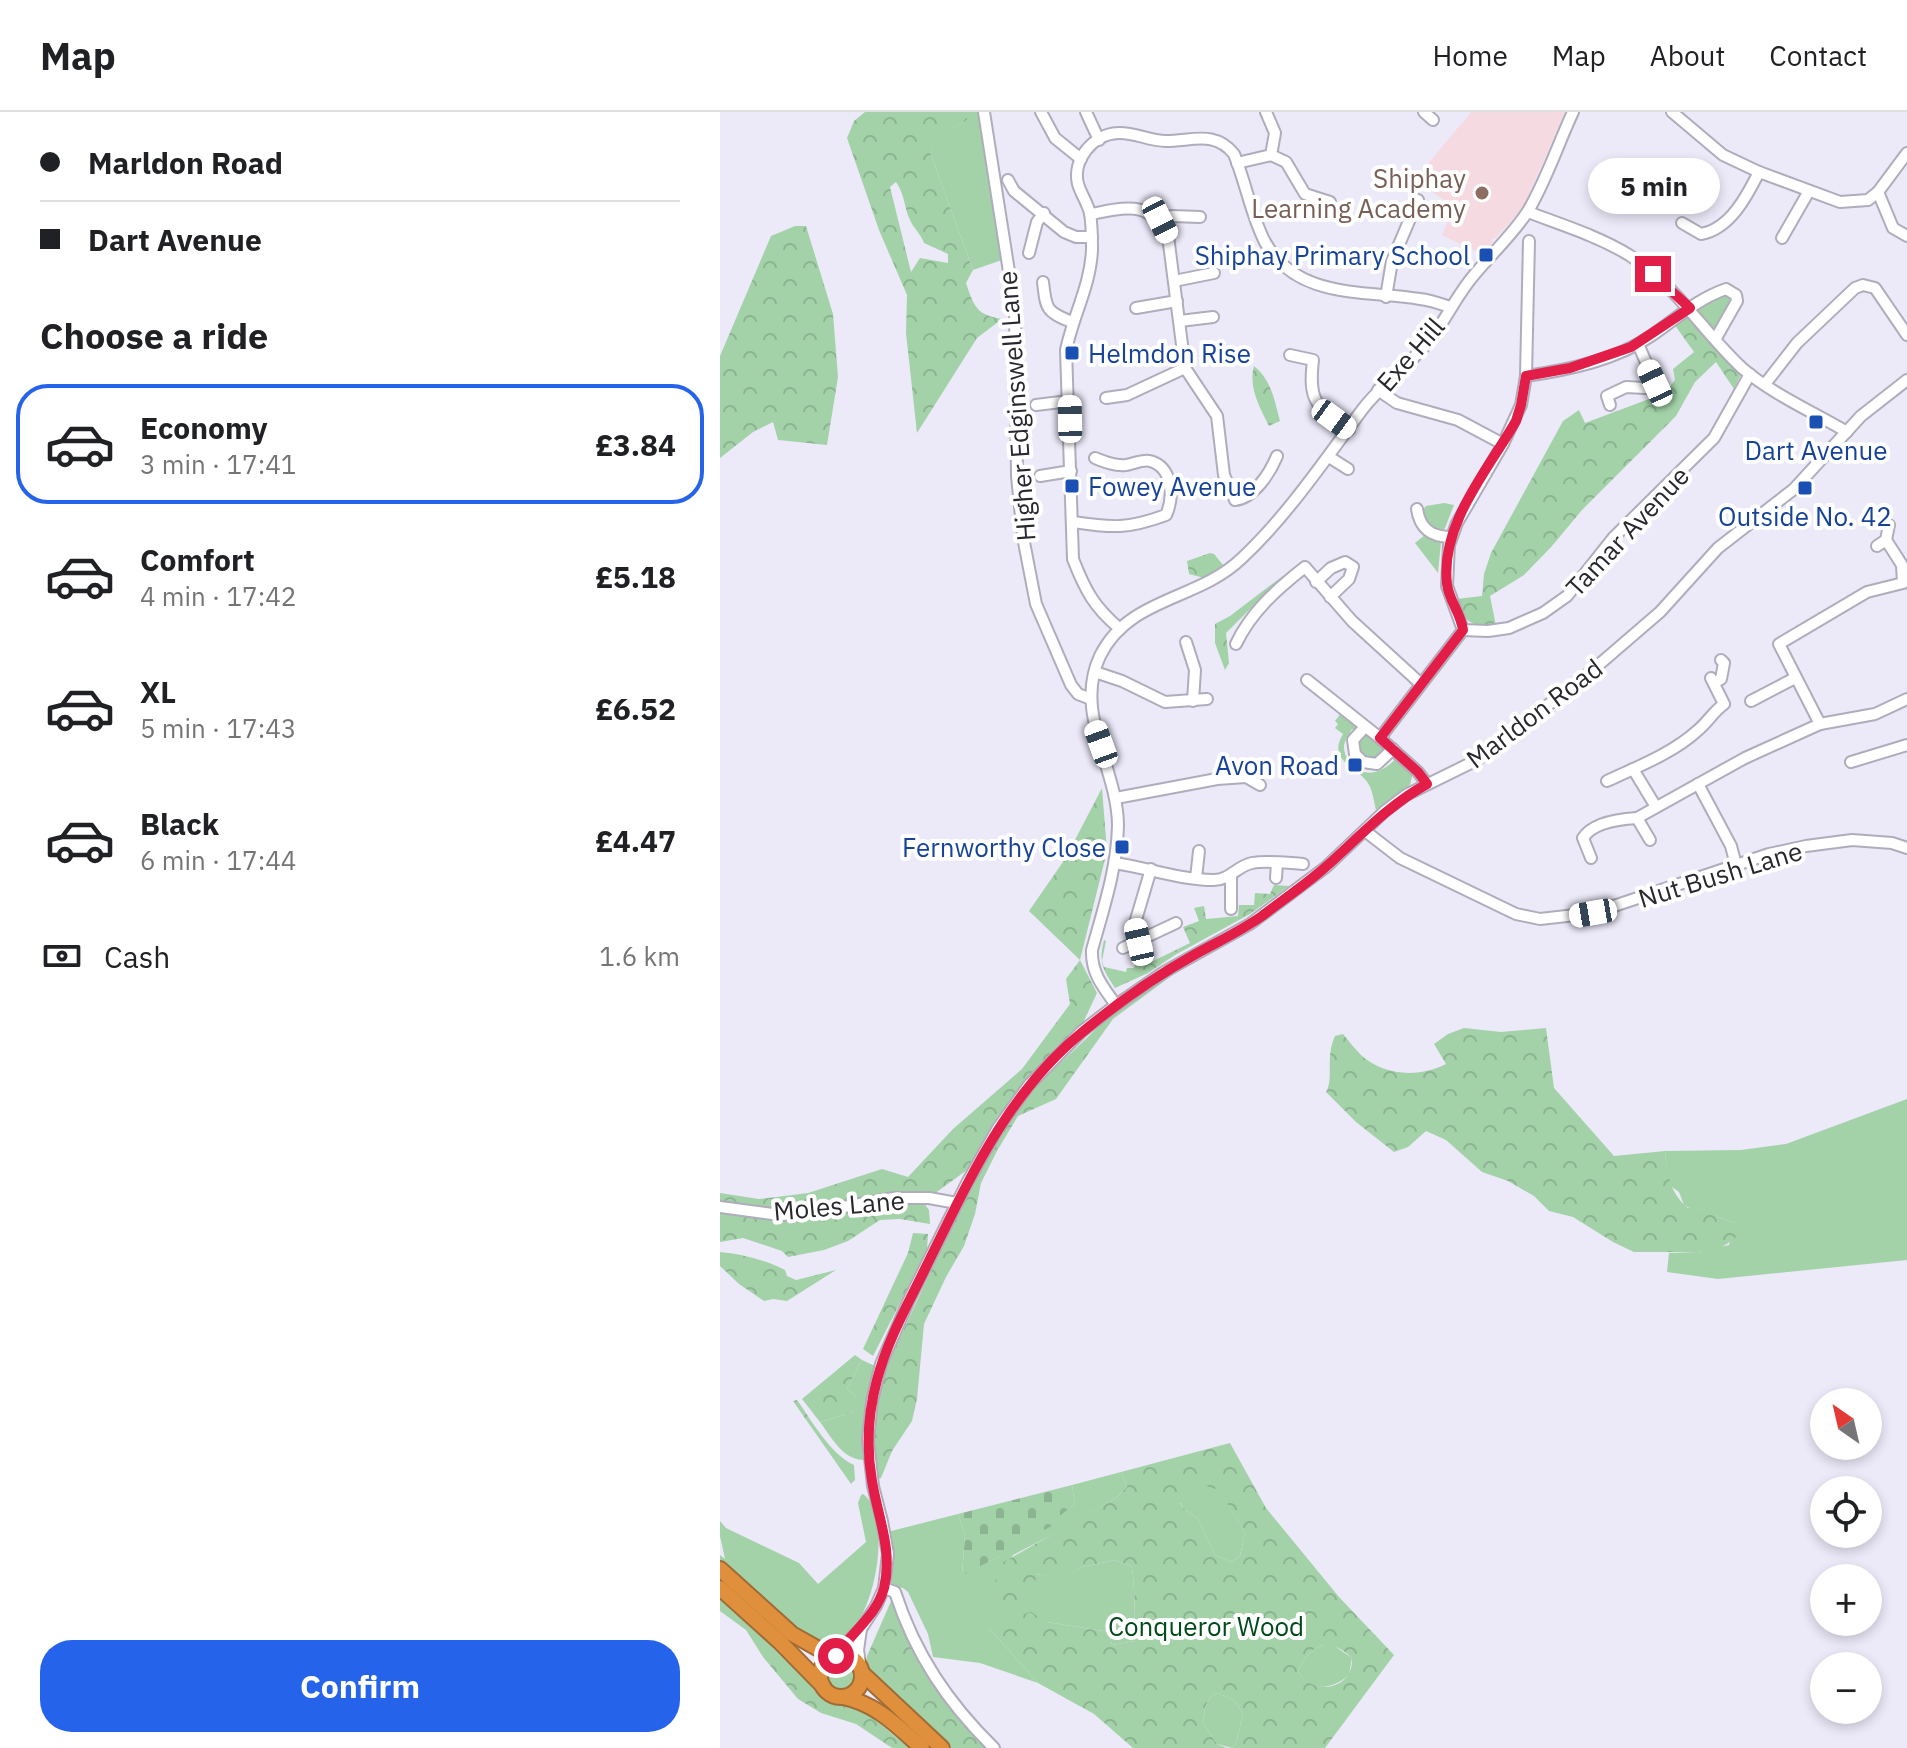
<!DOCTYPE html>
<html lang="en">
<head>
<meta charset="utf-8">
<style>
  :root { --surface:#fff; --page:#f6f6f6; --text:#202124; --muted:#757577; --line:#e0e0e0; --accent:#2563eb }
  body { margin:0; font-family:"IBM Plex Sans",sans-serif; background:var(--page); color:var(--text); height:100vh; display:flex; flex-direction:column; font-size:30px; white-space:nowrap }
  * { box-sizing:border-box; margin:0 }
  p { font-size:26px; color:var(--muted) }
  .icon { flex:none; width:44px; height:44px; fill:none; stroke:currentColor; stroke-width:2; stroke-linecap:round; stroke-linejoin:round }
  .map { position:relative; flex:1; overflow:hidden }
  .details { display:flex; flex-direction:column; background:var(--surface); width:720px }
  .details>* { flex:none }
  .hud { display:grid; align-content:center; height:176px; padding:0 40px; background:var(--surface) }
  .needle { width:52px; rotate:326deg }
  .tools { position:absolute; left:1090px; top:1276px; display:grid; gap:16px }
  .tools a { display:grid; place-items:center; width:72px; height:72px; border-radius:50%; background:var(--surface); box-shadow:0 4px 12px #0003; font-size:40px }
  .end { position:absolute; width:36px; height:36px; margin:-18px; border:10px solid #e11d48; background:#fff; box-shadow:0 0 0 4px #fff }
  .from { border-radius:50% }
  .bubble { position:absolute; height:56px; border-radius:28px; background:var(--surface); box-shadow:0 4px 12px #0003; font-size:26px; font-weight:800; line-height:56px; text-align:center }
  .car { position:absolute; width:24px; height:48px; margin:-24px -12px; border-radius:10px; box-shadow:0 0 6px 2px #0007; background:linear-gradient(#fff 24%,#345 0 40%,#fff 0 76%,#345 0 86%,#fff 0) }
  .hud b { display:flex; align-items:center; gap:28px; height:76px; font-size:30px }
  .hud b+b { border-top:2px solid var(--line) }
  .hud i { width:20px; height:20px; background:var(--text) }
  ul { padding:0; list-style:none }
  li { display:flex; align-items:center; gap:24px; height:120px; margin:0 16px 12px; padding:0 24px; border:4px solid transparent; border-radius:32px }
  li div { flex:1 }
  li b { display:block; font-size:30px }
  li em { font-style:normal; font-weight:800 }
  li.current { border-color:var(--accent) }
  li>.icon { width:72px; height:72px; stroke-width:1.5 }
  h2 { padding:0 40px; font-size:36px; line-height:96px }
  .pay { display:flex; align-items:center; gap:20px; height:88px; padding:0 40px; font-size:30px }
  .pay p { margin-inline-start:auto }
  .primary-button { display:flex; gap:16px; margin-top:auto; padding:16px 40px }
  .primary-button a { flex:1; height:92px; border-radius:32px; background:var(--accent); color:#fff; font-size:32px; font-weight:800; line-height:92px; text-align:center }
  header { display:flex; align-items:center; gap:48px; box-sizing:border-box; height:112px; padding:0 40px; background:var(--surface); border-bottom:2px solid var(--line) }
  header strong { font-size:38px }
  nav { display:flex; gap:44px; margin-inline-start:auto; font-size:28px }
  main { display:flex; flex:1; min-height:0 }
  .map>svg:first-child { display:block }
  .education { fill:#f5dbe1 }
  .green { fill:#a3d2a8 }
  .forest { fill:url(#forest-crowns); fill-rule:evenodd }
  .cemetery { fill:url(#cemetery-stones) }
  .lines { fill:none; stroke-linecap:round; stroke-linejoin:round }
  .minor-casing { stroke:#afadbb; stroke-width:14 }
  .highway-casing { stroke:#a06b37; stroke-width:18 }
  .minor { stroke:#fff; stroke-width:10 }
  .highway { stroke:#e0903c; stroke-width:14 }
  .route { stroke:#e11d48; stroke-width:10 }
  .education-dot { fill:#8d6e63; stroke:#fff; stroke-width:3 }
  .transit-dot { fill:#1a4fb4; stroke:#fff; stroke-width:3 }
  .labels { text-anchor:middle; dominant-baseline:central; stroke-width:8; stroke-linejoin:round; paint-order:stroke }
  .education-label { font-size:26px; fill:#785e54; stroke:#fff; text-anchor:end }
  .transit-label { font-size:26px; fill:#164399; stroke:#fff; text-anchor:end }
  .street-label { font-size:26px; fill:#28272d; stroke:#fff }
  .park-label { font-size:26px; fill:#004b19; stroke:#fff }
</style>
</head>
<body>
<header>
<strong>Map</strong>
<nav><a>Home</a><a>Map</a><a>About</a><a>Contact</a></nav>
</header>
<main>
<section class="details">
<div class="hud">
<b><i class="from"></i>Marldon Road</b>
<b><i></i>Dart Avenue</b>
</div>
<h2>Choose a ride</h2>
<ul>
<li class="current"><svg class="icon" aria-label="car" viewBox="0 0 24 24"><path d="M5 17H2v-5l4-1 3-4h7l3 4 3 1v5h-3M9 17h6M6 11h13"/><circle cx="7" cy="17" r="2"/><circle cx="17" cy="17" r="2"/></svg><div><b>Economy</b><p>3 min · 17:41</p></div><em>£3.84</em></li>
<li><svg class="icon" aria-label="car" viewBox="0 0 24 24"><path d="M5 17H2v-5l4-1 3-4h7l3 4 3 1v5h-3M9 17h6M6 11h13"/><circle cx="7" cy="17" r="2"/><circle cx="17" cy="17" r="2"/></svg><div><b>Comfort</b><p>4 min · 17:42</p></div><em>£5.18</em></li>
<li><svg class="icon" aria-label="car" viewBox="0 0 24 24"><path d="M5 17H2v-5l4-1 3-4h7l3 4 3 1v5h-3M9 17h6M6 11h13"/><circle cx="7" cy="17" r="2"/><circle cx="17" cy="17" r="2"/></svg><div><b>XL</b><p>5 min · 17:43</p></div><em>£6.52</em></li>
<li><svg class="icon" aria-label="car" viewBox="0 0 24 24"><path d="M5 17H2v-5l4-1 3-4h7l3 4 3 1v5h-3M9 17h6M6 11h13"/><circle cx="7" cy="17" r="2"/><circle cx="17" cy="17" r="2"/></svg><div><b>Black</b><p>6 min · 17:44</p></div><em>£4.47</em></li>
</ul>
<div class="pay"><svg class="icon" aria-label="cash" viewBox="0 0 24 24"><path d="M3 7h18v10H3z"/><circle cx="12" cy="12" r="2"/></svg>Cash<p>1.6 km</p></div>
<div class="primary-button"><a>Confirm</a></div>
</section>
<div class="map">
<svg width="1187" height="1636" viewBox="0 0 1187 1636">
  <defs>
    <pattern id="forest-crowns" width="20" height="18" patternUnits="userSpaceOnUse" patternTransform="scale(2)"><rect width="20" height="18" fill="#a3d2a8"/><path d="M2 6a3 3 0 1 1 6 0M12 15a3 3 0 1 1 6 0" fill="none" stroke="#8cb491"/></pattern>
    <pattern id="cemetery-stones" width="16" height="16" patternUnits="userSpaceOnUse" patternTransform="scale(2)"><rect width="16" height="16" fill="#a3d2a8"/><path d="M2 7V4a2 2 0 0 1 4 0v3zM10 15v-3a2 2 0 0 1 4 0v3z" fill="#8cb491"/></pattern>
  </defs>
  <rect width="100%" height="100%" fill="#eceaf9"/>
  <!-- education -->
  <path class="education" d="M751,0H845L803,96L776,126H773L772,131L762,143L722,123L733,94L694,68Z"/>
  <!-- green -->
  <g class="green">
    <path d="M247,0H259L282,148L253,158L210,40L214,28L247,8Z"/>
    <path d="M1006,177L1015,183L996,226L970,196Z"/>
    <path d="M724,391L734,393L723,421L707,415L700,401L706,394Z"/>
    <path d="M705,423L721,430L718,461L695,431Z"/>
    <path d="M622,600L639,616L636,620L632,617C629,623 624,629 624,635C624,650 641,664 655,660C664,658 670,652 677,646L693,660L690,673L656,698C654,690 653,680 649,673C640,655 606,650 623,622L615,616L618,612L615,609Z"/>
    <path d="M645,615L673,637L663,648L643,650L633,628Z"/>
    <path d="M1187,987V1148L998,1167L947,1160L949,1141L978,1140L1009,1133L1015,1111L997,1105L986,1098L971,1097L964,1093L959,1080L949,1073L948,1068L945,1039L1021,1038L1066,1032Z"/>
    <path d="M142,1248L157,1255L145,1314L144,1348C123,1348 112,1326 100,1310L134,1300L137,1286L127,1277Z"/>
    <path d="M401,1360L407,1375L396,1386L341,1418L293,1443L276,1467L316,1462L338,1466L362,1455L395,1448L411,1454C415,1461 415,1517 415,1529L392,1533L389,1520L327,1510L269,1516L318,1571L260,1551L213,1545L208,1522L188,1480L183,1476L172,1475L171,1419L238,1402L245,1423L242,1462L277,1446L355,1392L352,1373Z"/>
    <path d="M477,1370L499,1377L525,1421L520,1444L511,1450L495,1443L478,1407L463,1396L460,1390Z"/>
    <path d="M143,1382C175,1403 155,1528 108,1533C100,1534 92,1528 85,1525L0,1451V1443L5,1447L0,1424V1409L6,1416L79,1451L98,1472L146,1430L138,1391L141,1383Z"/>
    <path d="M604,1533H613L632,1546L629,1563C613,1577 592,1581 578,1560C582,1548 591,1536 604,1533Z"/>
    <circle cx="122" cy="1564" r="15"/>
    <path d="M498,1581L515,1589L523,1602L516,1631L512,1636L497,1632L483,1611C485,1598 485,1585 498,1581Z"/>
  </g>
  <!-- forest -->
  <g class="forest">
    <path d="M145,0H247V8L215,28L210,40L253,158L246,171C254,195 257,203 282,207L257,226L197,321L186,221L187,183L159,118L127,26L134,9ZM176,70C185,83 184,95 190,108C194,117 201,122 204,131L228,142V151L200,146L191,160L170,75Z"/>
    <path d="M75,114H86L113,202L118,265L107,333L58,328L53,310L33,320L0,346V244L51,124Z"/>
    <path d="M964,205H972L1017,257L1020,264L1014,277L996,250L975,270L956,304L862,398L832,434L804,463L770,484L776,514C753,516 742,509 736,487L762,484L764,462L771,441L843,309L859,298L865,311L945,281L955,268L953,257L974,240L954,212Z"/>
    <path d="M534,254C552,269 554,287 560,309L549,314C540,296 528,275 534,254Z"/>
    <path d="M490,441L494,442L503,453L484,466L469,462L467,449Z"/>
    <path d="M564,463L506,521L509,551L505,558L495,531V512L510,504Z"/>
    <path d="M382,676L387,739L360,848L377,881L363,911L307,969L272,1013L247,1058L214,1082L181,1080L90,1097L53,1098L0,1089V1081L39,1087L88,1081L162,1057L188,1065L233,1017L302,957L350,892L346,867L360,848L309,799L345,747Z"/>
    <path d="M554,773L569,774L530,802L455,843L428,861L395,876C383,858 378,850 384,828L386,829L382,849L384,855L406,860L407,856H414L416,847L421,846L425,853L470,831L463,815L479,809L474,796L484,794L486,807L518,804L519,793H534L535,781L550,782Z"/>
    <path d="M465,854L393,907L336,987L298,1004L277,1039L261,1071L255,1102L244,1134L226,1165L204,1212L197,1287L192,1309L172,1339L161,1366L155,1368C152,1333 153,1298 162,1264L249,1077L289,1005L308,982L392,902L448,861Z"/>
    <path d="M744,916L781,920L826,916L834,976L894,1044L945,1039C948,1063 949,1080 968,1096L989,1098L997,1105L1015,1111L1019,1115L1015,1127L1000,1136L978,1140H914L893,1130L853,1105L829,1099L814,1084L788,1069L762,1060L726,1028L706,1019L688,1035L674,1040L636,1010L606,980C614,967 605,945 615,924L623,922C629,929 634,936 640,942C662,964 700,966 726,952L714,932L728,922Z"/>
    <path d="M174,1089L204,1091L209,1098L210,1112L180,1107L160,1108L128,1129L104,1138L68,1145L62,1139L23,1126L0,1130V1097L22,1101Z"/>
    <path d="M193,1121L208,1122L207,1138L153,1244L143,1237L188,1141Z"/>
    <path d="M0,1140C22,1142 45,1148 65,1158L67,1164L76,1168L116,1158L67,1189L53,1187L44,1189L19,1172L0,1154Z"/>
    <path d="M135,1243L142,1248L127,1277L137,1286L140,1293L134,1300L100,1310L82,1287Z"/>
    <path d="M77,1288C92,1309 110,1342 134,1353L135,1368L131,1372L73,1289Z"/>
    <path d="M510,1331L546,1396L619,1485L674,1543L605,1636H512L516,1631L523,1602L515,1589L498,1581C485,1585 485,1598 483,1611L497,1632L507,1636H413L374,1602L318,1571L269,1516L281,1508L311,1500L327,1510L389,1520L392,1533L415,1529C415,1518 415,1461 411,1454L395,1448L362,1455L338,1467L317,1462L309,1493L290,1495L272,1486L276,1467L281,1458L280,1452L396,1386L407,1375L401,1360ZM477,1371L499,1378L525,1421L520,1444L511,1450L495,1443L478,1407L463,1396L460,1391ZM604,1533C616,1533 623,1538 632,1546C634,1577 594,1585 578,1560C582,1548 591,1536 604,1533Z"/>
    <path d="M0,1482L64,1539L95,1579L109,1587L144,1598L189,1636H172L136,1612L101,1601L78,1587L43,1545L26,1518L0,1499Z"/>
    <path d="M172,1487L189,1530L222,1583L269,1636H232L185,1597L160,1571L147,1553V1544Z"/>
  </g>
  <!-- cemetery -->
  <path class="cemetery" d="M352,1373L355,1392L333,1409V1413L277,1446L242,1463L245,1423L238,1402Z"/>
  <g class="lines">
    <!-- minor casing -->
    <g class="minor-casing">
      <g id="minor">
        <path d="M264,0L295,198L297,364L303,425L316,492L351,573L358,582L371,587"/>
        <path d="M321,0L335,26L361,47"/>
        <path d="M366,0L379,28"/>
        <path d="M704,0L713,8"/>
        <path d="M952,0L1003,43L1039,60L1120,90L1148,88L1158,80L1187,41"/>
        <path d="M551,43L566,50L585,82L610,90"/>
        <path d="M517,51L551,43L555,21L546,0"/>
        <path d="M288,68L294,79L344,120L356,125H372"/>
        <path d="M1158,80L1173,116L1187,124"/>
        <path d="M808,100C842,113 878,124 909,143C958,175 982,219 1022,256C1052,282 1093,300 1127,320"/>
        <path d="M370,102C406,96 429,87 448,124L465,256L497,304L504,363L515,388C534,386 550,361 557,344"/>
        <path d="M440,108L452,104L480,105"/>
        <path d="M962,111L981,122C1010,117 1027,84 1039,60"/>
        <path d="M1062,126L1089,79"/>
        <path d="M309,141L317,110L324,101"/>
        <path d="M454,169L494,161"/>
        <path d="M323,170C326,197 326,200 352,210"/>
        <path d="M666,185L672,149L698,88"/>
        <path d="M416,196L457,189"/>
        <path d="M460,209L493,205"/>
        <path d="M570,243L593,248C588,290 596,294 629,318"/>
        <path d="M806,264C848,258 896,248 931,224C956,207 977,187 1006,177L1016,183L1017,189L996,226"/>
        <path d="M1045,272L1077,231L1135,176L1143,173L1155,176L1187,223"/>
        <path d="M658,278L677,291L738,308L783,332"/>
        <path d="M386,286L407,283L465,256"/>
        <path d="M316,293L349,289"/>
        <path d="M890,293L887,284L906,275L925,276L935,271L918,232"/>
        <path d="M609,345L628,357"/>
        <path d="M320,364L351,359"/>
        <path d="M697,397C700,417 711,425 731,425"/>
        <path d="M353,410C393,416 408,417 446,403C454,386 453,355 430,349C423,347 413,352 406,353C395,354 385,350 375,346"/>
        <path d="M1157,434L1166,428L1169,413"/>
        <path d="M596,470L611,456L625,450L633,455L629,467L610,485"/>
        <path d="M399,516C374,495 365,478 353,447L346,238C353,204 371,172 372,137C372,125 372,113 370,101C367,90 361,82 358,72C352,48 373,22 398,21C414,20 429,29 446,29C472,29 495,18 514,42C526,71 531,103 545,130C577,188 645,178 700,187C710,188 721,192 730,195"/>
        <path d="M743,518L768,519L789,516L823,501L847,484L893,426L994,326L1030,262"/>
        <path d="M466,530L475,558L473,589"/>
        <path d="M516,532C531,500 557,477 585,455L632,509L701,572"/>
        <path d="M375,560L402,569L445,590L487,587"/>
        <path d="M587,568L660,626L698,660L707,672"/>
        <path d="M994,571L1001,567L1004,551L1001,548"/>
        <path d="M1031,589L1075,566"/>
        <path d="M1100,612L1059,532L1147,480L1183,471L1182,453L1166,428"/>
        <path d="M645,615L633,628L635,642L643,650L657,652L673,637"/>
        <path d="M660,626L743,518L727,474L729,433L737,411L783,332L801,293L806,264L809,129"/>
        <path d="M1131,650L1187,633"/>
        <path d="M913,657L936,695"/>
        <path d="M526,665L540,673"/>
        <path d="M887,669C917,655 953,641 977,619C988,610 992,601 1004,592L991,566"/>
        <path d="M978,672L1011,734L1016,753"/>
        <path d="M396,686L497,667L526,665L525,656"/>
        <path d="M917,706L930,728"/>
        <path d="M645,719L680,746L796,802L820,807L873,801L1049,742L1086,734L1132,728L1172,731L1187,736"/>
        <path d="M871,746L863,726C873,710 900,707 917,706L1025,646L1100,612L1155,602L1187,587"/>
        <path d="M395,751C428,756 460,768 494,768C510,768 517,754 532,751C548,748 567,751 583,752"/>
        <path d="M511,764V797"/>
        <path d="M476,766L479,739"/>
        <path d="M556,766L557,751"/>
        <path d="M419,830L415,811L431,757"/>
        <path d="M403,836L456,811"/>
        <path d="M396,893C383,875 371,861 372,838C383,798 397,757 398,714C398,657 353,601 380,544C409,485 477,489 521,447C568,403 604,349 642,298C663,270 693,251 713,224C726,206 736,186 750,168C768,145 792,124 808,99C826,69 838,32 853,0"/>
        <path d="M0,1095L60,1103L95,1100L174,1086H209L237,1091"/>
        <path d="M164,1476L175,1480C195,1542 228,1591 274,1636"/>
        <path d="M116,1544L124,1532L141,1517L156,1494L164,1476L168,1442L162,1409L153,1374L148,1328L152,1289L161,1252L189,1188L247,1071L278,1016L309,973L361,920L396,893L444,860L530,812L606,755L665,699L686,683L757,648L868,562L940,500L998,436L1074,377L1141,304L1187,268"/>
        <path d="M141,1557L138,1538L141,1517"/>
      </g>
    </g>
    <!-- highway casing -->
    <g class="highway-casing">
      <g id="highway">
        <path d="M0,1457L72,1522L113,1545"/>
        <path d="M0,1476L60,1530L103,1574"/>
        <circle cx="121" cy="1564" r="21"/>
        <path d="M142,1561L222,1636"/>
        <path d="M123,1585C157,1592 177,1614 202,1636"/>
      </g>
    </g>
    <!-- minor -->
    <use href="#minor" class="minor"/>
    <!-- highway -->
    <use href="#highway" class="highway"/>
  </g>
  <g class="lines">
    <!-- route -->
    <path class="route" d="M116,1544C131,1520 156,1505 164,1476C173,1438 158,1406 152,1369C146,1335 148,1301 157,1268C167,1229 188,1192 205,1157C248,1070 287,980 365,918C399,890 436,864 474,843C497,830 521,819 542,804C564,787 588,771 609,752C641,723 669,693 707,672L698,660L660,626L743,518C741,501 729,489 727,472C720,412 768,358 796,309L801,293L806,264L850,256L911,235L970,196L933,162"/>
  </g>
  <!-- markers -->
  <circle class="education-dot" cx="762" cy="81" r="8"/>
  <g class="transit-dot">
    <rect x="758" y="135" width="16" height="16" rx="4"/>
    <rect x="344" y="233" width="16" height="16" rx="4"/>
    <rect x="1088" y="302" width="16" height="16" rx="4"/>
    <rect x="344" y="366" width="16" height="16" rx="4"/>
    <rect x="1077" y="368" width="16" height="16" rx="4"/>
    <rect x="627" y="645" width="16" height="16" rx="4"/>
    <rect x="394" y="727" width="16" height="16" rx="4"/>
  </g>
  <g class="labels">
    <!-- education labels -->
    <g class="education-label">
      <text x="746" y="66">Shiphay<tspan x="746" dy="30">Learning Academy</tspan></text>
    </g>
    <!-- transit labels -->
    <g class="transit-label">
      <text x="750" y="143">Shiphay Primary School</text>
      <text x="368" y="241" text-anchor="start">Helmdon Rise</text>
      <text x="1096" y="338" text-anchor="middle">Dart Avenue</text>
      <text x="368" y="374" text-anchor="start">Fowey Avenue</text>
      <text x="1085" y="404" text-anchor="middle">Outside No. 42</text>
      <text x="619" y="653">Avon Road</text>
      <text x="386" y="735">Fernworthy Close</text>
    </g>
    <!-- street labels -->
    <g class="street-label">
      <text transform="translate(690 242) rotate(-49)">Exe Hill</text>
      <text transform="translate(296 294) rotate(-94)">Higher Edginswell Lane</text>
      <text transform="translate(907 419) rotate(-47)">Tamar Avenue</text>
      <text transform="translate(814 601) rotate(-37)">Marldon Road</text>
      <text transform="translate(1000 762) rotate(-17)">Nut Bush Lane</text>
      <text transform="translate(119 1093) rotate(-5)">Moles Lane</text>
    </g>
    <!-- park labels -->
    <g class="park-label">
      <text x="486" y="1514">Conqueror Wood</text>
    </g>
  </g>
</svg>
<div class="tools">
<a><svg class="needle" viewBox="-14 -14 28 28"><path d="M0-13l5 13h-10z" fill="#e53935"/><path d="M0 13l5-13h-10z" fill="#757577"/></svg></a>
<a><svg class="icon" aria-label="locate" viewBox="0 0 24 24"><circle cx="12" cy="12" r="6"/><path d="M12 2v4M12 18v4M2 12h4M18 12h4"/></svg></a>
<a>+</a>
<a>−</a>
</div>
<i class="end from" style="left:116px;top:1544px"></i>
<i class="end" style="left:933px;top:162px"></i>
<div class="bubble" style="left:868px;top:46px;width:132px">5 min</div>
<i class="car" style="left:440px;top:108px;rotate:153deg"></i>
<i class="car" style="left:935px;top:271px;rotate:335deg"></i>
<i class="car" style="left:350px;top:307px;rotate:359deg"></i>
<i class="car" style="left:614px;top:307px;rotate:126deg"></i>
<i class="car" style="left:381px;top:632px;rotate:340deg"></i>
<i class="car" style="left:873px;top:801px;rotate:260deg"></i>
<i class="car" style="left:419px;top:830px;rotate:347deg"></i>
</div>
</main>
</body>
</html>
